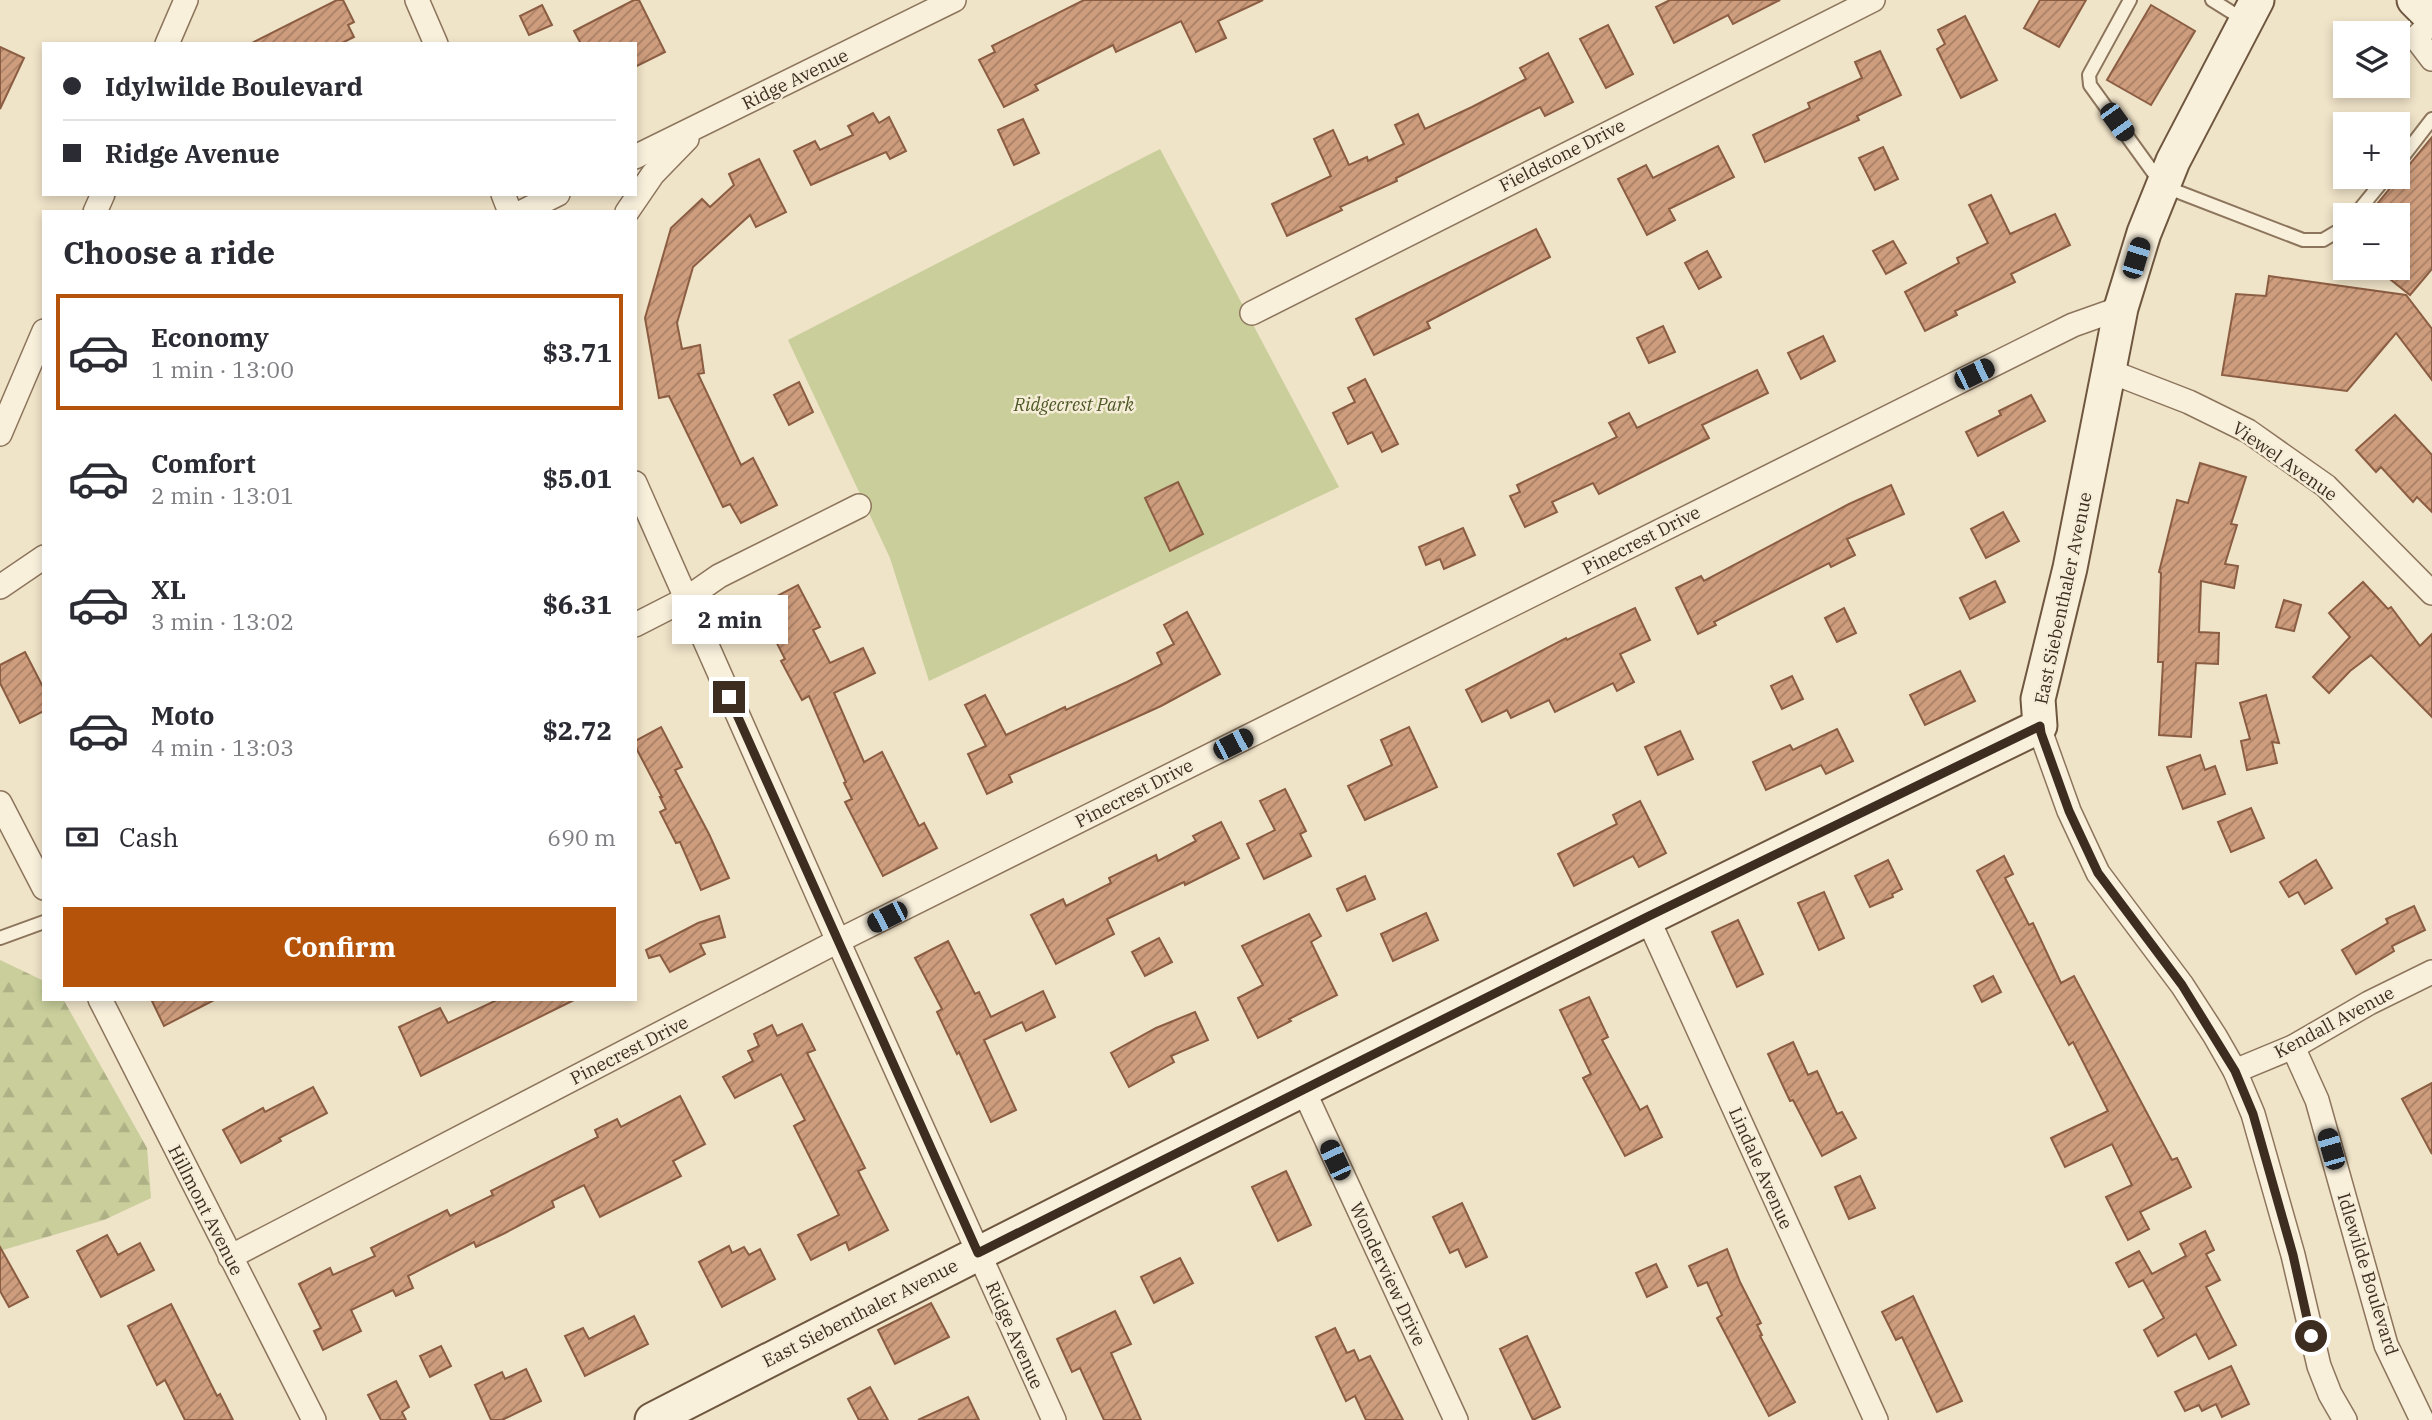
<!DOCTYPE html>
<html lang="en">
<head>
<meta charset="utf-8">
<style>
  :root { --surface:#fff; --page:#f7f7f7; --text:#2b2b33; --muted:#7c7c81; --line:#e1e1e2; --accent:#b45309 }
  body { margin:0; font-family:"IBM Plex Serif",serif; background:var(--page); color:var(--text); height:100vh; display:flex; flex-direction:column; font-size:26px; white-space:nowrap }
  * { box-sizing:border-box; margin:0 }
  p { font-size:23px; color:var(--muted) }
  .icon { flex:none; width:38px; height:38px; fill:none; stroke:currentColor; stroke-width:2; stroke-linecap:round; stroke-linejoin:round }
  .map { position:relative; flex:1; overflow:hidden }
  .panel { position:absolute; left:42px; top:210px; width:595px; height:791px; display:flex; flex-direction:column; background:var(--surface); border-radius:0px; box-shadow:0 4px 10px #0003 }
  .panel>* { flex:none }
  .banner { position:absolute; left:42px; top:42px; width:595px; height:154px; border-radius:0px; box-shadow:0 4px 10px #0003; display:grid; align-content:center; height:154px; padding:0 21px; background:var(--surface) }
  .tools { position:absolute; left:2333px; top:21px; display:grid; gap:14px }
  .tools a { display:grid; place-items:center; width:77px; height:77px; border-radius:0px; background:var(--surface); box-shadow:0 4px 10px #0003; font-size:35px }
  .end { position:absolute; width:32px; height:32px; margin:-16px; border:9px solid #3c2d20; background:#fff; box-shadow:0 0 0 4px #fff }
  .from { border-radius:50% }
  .bubble { position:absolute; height:49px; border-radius:0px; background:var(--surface); box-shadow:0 4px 10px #0003; font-size:23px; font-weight:700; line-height:49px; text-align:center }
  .car { position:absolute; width:21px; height:42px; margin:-21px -10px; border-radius:9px; box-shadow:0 0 5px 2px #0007; background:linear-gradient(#222 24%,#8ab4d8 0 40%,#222 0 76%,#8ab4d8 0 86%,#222 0) }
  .banner b { display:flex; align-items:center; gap:24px; height:66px; font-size:26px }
  .banner b+b { border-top:2px solid var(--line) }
  .banner i { width:18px; height:18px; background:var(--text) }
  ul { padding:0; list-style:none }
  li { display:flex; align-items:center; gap:21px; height:116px; margin:0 14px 10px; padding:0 7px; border:4px solid transparent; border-radius:0px }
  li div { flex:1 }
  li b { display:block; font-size:26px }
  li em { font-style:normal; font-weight:700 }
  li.active { border-color:var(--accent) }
  li>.icon { width:63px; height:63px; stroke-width:1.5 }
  h2 { padding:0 21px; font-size:32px; line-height:84px }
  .pay { display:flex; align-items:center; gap:18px; height:77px; padding:0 21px; font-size:26px }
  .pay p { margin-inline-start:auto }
  .cta { display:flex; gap:14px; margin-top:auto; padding:14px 21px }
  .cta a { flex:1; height:80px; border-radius:0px; background:var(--accent); color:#fff; font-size:28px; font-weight:700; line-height:80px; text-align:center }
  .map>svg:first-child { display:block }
  .forest { fill:url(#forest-firs) }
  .park { fill:#c9ce9b }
  .building { fill:url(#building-hatch); stroke:#8b5d42; stroke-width:2 }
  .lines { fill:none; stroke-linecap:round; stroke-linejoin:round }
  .service-casing { stroke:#8c755c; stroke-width:16 }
  .minor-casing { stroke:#8c755c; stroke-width:26 }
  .secondary-casing { stroke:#6e563f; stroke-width:37 }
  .service { stroke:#f9f0dc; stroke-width:12 }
  .minor { stroke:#f9f0dc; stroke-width:23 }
  .secondary { stroke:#f9f0dc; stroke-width:33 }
  .route { stroke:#3c2d20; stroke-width:9 }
  .labels { text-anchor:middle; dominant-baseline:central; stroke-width:5; stroke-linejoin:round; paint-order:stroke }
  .street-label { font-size:18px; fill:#3c2d20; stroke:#f6edd8 }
  .park-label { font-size:18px; font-style:italic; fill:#4d5926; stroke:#f6edd8 }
</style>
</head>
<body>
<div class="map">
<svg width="2432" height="1420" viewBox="0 0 2432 1420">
  <defs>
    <pattern id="forest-firs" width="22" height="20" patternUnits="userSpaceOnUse" patternTransform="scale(1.75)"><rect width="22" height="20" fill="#c9ce9b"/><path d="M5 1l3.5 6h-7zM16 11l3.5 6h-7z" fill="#aeb185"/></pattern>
    <pattern id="building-hatch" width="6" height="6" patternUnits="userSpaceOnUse" patternTransform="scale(1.75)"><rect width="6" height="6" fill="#ce9d7d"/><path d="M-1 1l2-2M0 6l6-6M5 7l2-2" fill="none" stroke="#a88066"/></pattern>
  </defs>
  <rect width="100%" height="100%" fill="#efe3c8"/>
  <!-- forest -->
  <path class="forest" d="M0,960L44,981V999H63L147,1148L151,1198L104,1220L3,1250L0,1256Z"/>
  <!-- park -->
  <path class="park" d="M1160,149L1339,487L929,681L890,558L788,340Z"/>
  <!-- building -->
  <g class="building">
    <path d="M337,0H343L354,22L348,25L354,37L340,44H250Z"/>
    <path d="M634,0H639L665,52L635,67V44H581L574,31Z"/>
    <path d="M1084,0H1263L1218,21L1226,38L1196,52L1181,21L1116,52L1113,45L1035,85L1038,90L1004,107L979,60L995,52L992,46Z"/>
    <path d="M1670,0H1780L1733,24L1728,15L1674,43L1656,7Z"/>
    <path d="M2040,0H2086L2059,47L2024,28Z"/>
    <path d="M542,5L552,25L529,35L520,16Z"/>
    <path d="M2151,5L2195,31L2151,105L2107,80Z"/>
    <path d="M1965,16L1997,80L1961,98L1937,49L1945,44L1938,30Z"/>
    <path d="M1608,25L1633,74L1606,88L1580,39Z"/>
    <path d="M0,47L24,58L0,109Z"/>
    <path d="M1880,51L1901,95L1857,116L1859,120L1765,162L1753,135L1810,108L1808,103L1862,78L1855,62Z"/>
    <path d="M1548,53L1573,102L1545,116L1540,107L1396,178L1397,181L1340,207L1342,210L1287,236L1272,204L1331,176L1314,139L1333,130L1349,165L1367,157L1368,161L1404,144L1395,125L1418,114L1425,129L1472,107L1526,79L1520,68Z"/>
    <path d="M873,113L879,123L889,117L906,151L890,159L886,152L811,185L794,151L815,141L820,150L853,135L848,126Z"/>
    <path d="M1023,119L1039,153L1014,165L998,130Z"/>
    <path d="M2432,137V269L2410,295L2376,268H2398V215H2368Z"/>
    <path d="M1718,146L1734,177L1669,209L1675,220L1647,235L1618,179L1646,165L1653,178Z"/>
    <path d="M1883,147L1898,179L1875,190L1859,158Z"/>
    <path d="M759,159L786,212L756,227L750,215L693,267L677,323L682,349L700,345L704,373L698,374L741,465L753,458L777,505L741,523L730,504L723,507L669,396L659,398L645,318L671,228L702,199L710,207L734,185L729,174Z"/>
    <path d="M1991,195L2010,234L2055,214L2070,245L2011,274L2015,282L1955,311L1957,315L1925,331L1905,292L1959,263L1957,258L1988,243L1969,205Z"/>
    <path d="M1536,229L1550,257L1427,322L1430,328L1374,355L1356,319Z"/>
    <path d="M1893,241L1906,263L1886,274L1873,251Z"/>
    <path d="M1707,251L1721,277L1699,289L1685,263Z"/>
    <path d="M2269,276L2406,295L2432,329V380L2396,333L2347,391L2222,375L2236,294L2266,296Z"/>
    <path d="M1663,326L1675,352L1649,363L1637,338Z"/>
    <path d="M1823,336L1835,361L1801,379L1788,353Z"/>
    <path d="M1757,370L1768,393L1702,425L1709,438L1599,494L1593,483L1552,502L1557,512L1525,527L1510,496L1520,492L1517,485L1617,437L1609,423L1629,413L1637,428Z"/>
    <path d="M1365,379L1398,444L1382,452L1372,432L1348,444L1333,413L1355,402L1348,388Z"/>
    <path d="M799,382L813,412L789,425L774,395Z"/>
    <path d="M2031,395L2045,421L1978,456L1966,432L2001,415L1999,411Z"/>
    <path d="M2395,415L2432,455V512L2417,497L2413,502L2381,467L2376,472L2356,450Z"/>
    <path d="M2200,463L2246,477L2231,524L2237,525L2225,564L2238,566L2234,588L2201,581L2199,632L2219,633L2218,664L2196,663L2191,737L2159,735L2163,662H2158L2161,573L2159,572L2177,500L2188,503Z"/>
    <path d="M1178,482L1203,534L1170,551L1145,498Z"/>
    <path d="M1891,485L1904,514L1847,539L1855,555L1831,567L1829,563L1714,622L1716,625L1698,634L1676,588L1701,576L1704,581L1849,504Z"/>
    <path d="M2003,512L2019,541L1986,558L1971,529Z"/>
    <path d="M1463,528L1475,555L1444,569L1440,559L1426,565L1419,547Z"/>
    <path d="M1995,581L2005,602L1970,619L1960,598Z"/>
    <path d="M2363,582L2388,609L2391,607L2420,646L2432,634V717L2371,655L2350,671L2329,693L2313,677L2350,637L2329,613Z"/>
    <path d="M798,585L820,627L813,630L830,663L863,648L875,673L834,693L864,762L882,752L919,826L924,823L937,848L883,876L845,802L852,799L844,783L846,782L809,696L802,700L781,661L785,659L758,606Z"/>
    <path d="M2284,600L2301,605L2294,631L2276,627Z"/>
    <path d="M1635,608L1650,640L1620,654L1634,682L1617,691L1613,683L1555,712L1549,700L1511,718L1507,710L1482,722L1466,690L1566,638L1567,640Z"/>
    <path d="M1844,608L1856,633L1837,642L1825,618Z"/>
    <path d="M1187,612L1220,674L1161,706L1009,775L1012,782L987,794L968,754L986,746L965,705L985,695L1006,735L1065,707L1066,710L1127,682L1162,664L1157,653L1174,644L1164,625Z"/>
    <path d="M25,652L44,689V711L20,723L0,683V665Z"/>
    <path d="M1960,671L1975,701L1925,725L1910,695Z"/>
    <path d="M1792,676L1803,699L1782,709L1771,686Z"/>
    <path d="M2266,695L2279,743L2272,742L2277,763L2247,770L2241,741L2250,739L2240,703Z"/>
    <path d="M661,727L682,767L675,770L709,834L729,878L701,890L680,842L676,843L660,812L666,809L660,797H662L635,746V741Z"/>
    <path d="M1409,727L1437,787L1365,820L1348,786L1392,765L1381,740Z"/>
    <path d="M1837,729L1853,761L1826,774L1821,765L1766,790L1753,762L1790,745L1793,750Z"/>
    <path d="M1680,731L1693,759L1658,775L1645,747Z"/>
    <path d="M2200,755L2205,770L2215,766L2225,794L2183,809L2167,767Z"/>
    <path d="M1285,789L1306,831L1300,834L1311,856L1264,879L1247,844L1275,830L1260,801Z"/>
    <path d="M1640,801L1666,853L1639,867L1633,856L1574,886L1558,854L1617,824L1613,815Z"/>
    <path d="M2251,808L2264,838L2231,852L2218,822Z"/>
    <path d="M1221,822L1239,858L1185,885L1184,882L1107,919L1114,934L1056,964L1031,915L1063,899L1066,906L1111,883L1109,878L1156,855L1158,861L1196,841L1193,836Z"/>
    <path d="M2004,856L2013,874L2005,878L2029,925L2033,923L2061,983L2074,976L2172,1160L2177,1158L2191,1187L2140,1212L2149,1229L2128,1240L2106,1197L2132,1185L2112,1144L2065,1167L2051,1138L2108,1111L2073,1042L2069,1045L1977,871Z"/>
    <path d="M1888,860L1902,889L1892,894L1893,897L1870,907L1855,876Z"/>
    <path d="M2316,860L2332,888L2305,904L2298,892L2289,897L2280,882Z"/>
    <path d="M1365,876L1375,899L1347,911L1337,889Z"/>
    <path d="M1824,892L1844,938L1819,950L1798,903Z"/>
    <path d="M2414,906L2425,930L2392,946L2394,951L2356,974L2342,950L2388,923L2386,919Z"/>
    <path d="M1426,913L1438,940L1393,961L1381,934Z"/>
    <path d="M1309,914L1321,936L1311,942L1337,995L1289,1019L1291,1021L1258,1038L1238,998L1263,985L1242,946Z"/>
    <path d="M719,916L725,937L700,944L705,954L670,972L660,955L649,958L646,950L698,923Z"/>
    <path d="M1738,920L1763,974L1737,987L1712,932Z"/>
    <path d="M1159,938L1172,962L1145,976L1132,952Z"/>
    <path d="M948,941L975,994L979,992L991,1017L1043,991L1055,1017L1026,1031L1022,1022L984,1040L1016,1110L991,1122L959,1052L957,1054L937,1012L942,1009L915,958Z"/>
    <path d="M1993,976L2001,992L1982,1002L1974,986Z"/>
    <path d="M1589,997L1608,1037L1602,1040L1640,1110L1647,1106L1662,1137L1625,1156L1583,1078L1591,1074L1560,1010Z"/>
    <path d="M151,999H216L164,1026Z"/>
    <path d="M499,999H576L421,1076L399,1027L440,1008L448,1023Z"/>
    <path d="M1195,1012L1208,1040L1171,1056L1174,1062L1129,1087L1111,1053L1156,1028Z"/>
    <path d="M802,1024L815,1050L807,1053L865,1168L858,1171L888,1230L849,1250L846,1242L811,1260L798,1235L839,1215L794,1126L805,1120L781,1074L735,1098L723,1077L753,1061L748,1051L759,1046L754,1034L772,1025L777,1036Z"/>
    <path d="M1793,1042L1808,1075L1817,1071L1837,1114L1842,1112L1856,1138L1822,1156L1793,1100L1790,1101L1768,1054Z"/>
    <path d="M2432,1083V1154L2402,1099Z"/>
    <path d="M313,1087L327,1113L279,1138L281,1141L241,1163L223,1130L263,1108L265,1112Z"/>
    <path d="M680,1096L705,1144L673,1161L681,1176L600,1217L584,1185L552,1201L554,1207L505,1233L476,1247L474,1242L408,1276L413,1288L396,1296L393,1290L351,1310L361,1331L323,1350L314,1331L321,1328L299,1284L330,1268L333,1275L375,1256L371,1248L447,1210L450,1216L493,1195L491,1191L598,1137L595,1130L617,1119L621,1127Z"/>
    <path d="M1286,1171L1311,1225L1278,1241L1252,1187Z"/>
    <path d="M1860,1176L1875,1208L1849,1219L1835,1187Z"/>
    <path d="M1462,1203L1487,1257L1466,1267L1458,1249L1450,1253L1433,1217Z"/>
    <path d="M2205,1231L2214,1250L2206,1254L2220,1280L2206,1287L2236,1345L2209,1359L2196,1334L2158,1356L2144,1330L2164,1318L2143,1280L2129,1287L2116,1263L2139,1251L2152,1274L2186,1256L2180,1244Z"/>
    <path d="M107,1235L118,1255L140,1243L154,1270L101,1297L77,1251Z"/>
    <path d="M729,1246L732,1253L744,1247L749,1255L760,1249L775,1279L722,1307L699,1262Z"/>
    <path d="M0,1247L28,1297L9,1307L0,1291Z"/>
    <path d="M1727,1249L1740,1282L1761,1323L1757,1325L1762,1335L1760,1336L1795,1402L1769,1416L1717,1318L1722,1315L1707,1282L1698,1286L1689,1266Z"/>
    <path d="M1180,1258L1193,1283L1154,1303L1141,1277Z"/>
    <path d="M1656,1264L1667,1287L1647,1297L1636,1273Z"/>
    <path d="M1913,1296L1962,1401L1937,1412L1902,1337L1896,1340L1882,1312Z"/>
    <path d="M931,1303L949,1337L895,1364L878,1330Z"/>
    <path d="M171,1304L217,1396L220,1394L233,1420H185L165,1380L157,1385L128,1326Z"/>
    <path d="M1115,1311L1131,1344L1111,1353L1141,1420H1104L1080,1368L1072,1372L1057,1339Z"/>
    <path d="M634,1316L648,1344L585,1376L565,1336L583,1328L589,1339Z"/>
    <path d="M1335,1328L1347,1353L1354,1350L1359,1361L1370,1356L1403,1420H1366L1355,1396L1346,1401L1316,1337Z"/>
    <path d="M1527,1336L1560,1407L1533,1420L1500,1349Z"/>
    <path d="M441,1346L451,1366L430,1377L420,1356Z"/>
    <path d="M2231,1366L2249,1404L2222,1417L2216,1404L2202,1411L2199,1405L2185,1411L2175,1392Z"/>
    <path d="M526,1369L541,1401L502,1420H491L475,1385L502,1372L505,1379Z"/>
    <path d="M396,1381L409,1407L402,1412L406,1420H381L368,1395Z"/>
    <path d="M870,1387L888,1420H859L848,1399Z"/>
    <path d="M968,1397L979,1420H918Z"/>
  </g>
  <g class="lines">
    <!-- service casing -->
    <g class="service-casing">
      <g id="service">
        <path d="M2130,0L2089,75L2090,85L2163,186L2303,240H2323L2345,227"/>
        <path d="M2212,0L2244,20"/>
        <path d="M2398,163L2432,119"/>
        <path d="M2355,215L2386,177"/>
        <path d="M0,938L44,922"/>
      </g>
    </g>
    <!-- minor casing -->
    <g class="minor-casing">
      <g id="minor">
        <path d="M417,0L436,44"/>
        <path d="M2432,22L2416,38L2432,59"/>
        <path d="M167,44L186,0"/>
        <path d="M635,157L954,0"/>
        <path d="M503,194L510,212"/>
        <path d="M95,212L103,194"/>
        <path d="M522,212L558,194"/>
        <path d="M627,212L653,174L687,139"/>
        <path d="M1252,313L1873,0"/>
        <path d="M2109,371L2189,402L2248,431L2326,486L2432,593"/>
        <path d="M0,434L44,331"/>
        <path d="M635,483L838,941L1054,1420"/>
        <path d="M0,587L44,557"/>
        <path d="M635,625L686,599L719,576L859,506"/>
        <path d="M2040,726L2041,733L2069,811L2098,873L2182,985L2215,1036L2235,1071L2253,1114L2293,1255L2319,1366L2330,1394L2345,1420"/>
        <path d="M0,803L44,888"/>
        <path d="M1647,917L1876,1420"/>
        <path d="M100,999L314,1420"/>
        <path d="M2293,1047L2317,1100L2386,1345L2422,1420"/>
        <path d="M2235,1071L2293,1047L2369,1003L2432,972"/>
        <path d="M1303,1089L1456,1420"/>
        <path d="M230,1257L838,941L2073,325L2121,308"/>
      </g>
    </g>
    <!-- secondary casing -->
    <g class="secondary-casing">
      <g id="secondary">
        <path d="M2414,0L2432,18"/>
        <path d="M652,1420C1112,1184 1575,952 2040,726L2038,699L2070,568L2121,308L2144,233L2173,161L2257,0"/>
      </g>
    </g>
    <!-- service -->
    <use href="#service" class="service"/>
    <!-- minor -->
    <use href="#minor" class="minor"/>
    <!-- secondary -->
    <use href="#secondary" class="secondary"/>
  </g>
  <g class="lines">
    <!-- route -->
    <path class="route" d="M729,697L978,1253L1647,917L2040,726L2041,733L2069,811L2098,873L2182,985L2235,1071L2253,1114L2293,1255L2311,1336"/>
  </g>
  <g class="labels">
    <!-- street labels -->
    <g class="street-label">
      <text transform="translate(795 79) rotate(-26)">Ridge Avenue</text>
      <text transform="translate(1562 155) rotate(-27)">Fieldstone Drive</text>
      <text transform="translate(2285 461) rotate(35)">Viewel Avenue</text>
      <text transform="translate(1641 540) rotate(-27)">Pinecrest Drive</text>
      <text transform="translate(2063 598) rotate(-78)">East Siebenthaler Avenue</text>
      <text transform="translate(1134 793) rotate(-27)">Pinecrest Drive</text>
      <text transform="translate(2334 1022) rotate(-28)">Kendall Avenue</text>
      <text transform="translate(629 1050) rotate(-27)">Pinecrest Drive</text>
      <text transform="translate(1761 1168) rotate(66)">Lindale Avenue</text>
      <text transform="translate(206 1210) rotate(63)">Hillmont Avenue</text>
      <text transform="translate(1388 1274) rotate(65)">Wonderview Drive</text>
      <text transform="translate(2368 1274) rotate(73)">Idlewilde Boulevard</text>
      <text transform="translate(860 1313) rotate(-27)">East Siebenthaler Avenue</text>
      <text transform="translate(1015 1335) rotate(66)">Ridge Avenue</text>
    </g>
    <!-- park labels -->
    <g class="park-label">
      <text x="1074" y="404">Ridgecrest Park</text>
    </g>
  </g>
</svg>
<div class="tools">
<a><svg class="icon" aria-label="layers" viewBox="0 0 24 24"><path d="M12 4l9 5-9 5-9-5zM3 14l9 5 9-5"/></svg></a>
<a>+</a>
<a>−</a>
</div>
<i class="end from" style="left:2311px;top:1336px"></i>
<i class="end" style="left:729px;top:697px"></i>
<div class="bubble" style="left:672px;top:595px;width:116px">2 min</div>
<i class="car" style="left:2117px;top:122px;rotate:144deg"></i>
<i class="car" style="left:2136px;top:258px;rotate:17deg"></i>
<i class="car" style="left:1974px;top:374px;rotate:64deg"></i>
<i class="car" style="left:1233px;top:744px;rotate:63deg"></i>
<i class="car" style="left:887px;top:917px;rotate:243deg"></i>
<i class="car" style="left:2331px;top:1149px;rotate:344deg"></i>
<i class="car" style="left:1335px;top:1160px;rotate:335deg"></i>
<div class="banner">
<b><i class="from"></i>Idylwilde Boulevard</b>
<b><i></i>Ridge Avenue</b>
</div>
<section class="panel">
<h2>Choose a ride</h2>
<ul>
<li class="active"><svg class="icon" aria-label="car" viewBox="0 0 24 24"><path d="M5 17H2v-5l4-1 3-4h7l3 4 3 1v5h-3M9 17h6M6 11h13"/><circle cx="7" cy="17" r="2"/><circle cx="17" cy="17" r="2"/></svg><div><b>Economy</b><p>1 min · 13:00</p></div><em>$3.71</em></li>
<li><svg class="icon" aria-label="car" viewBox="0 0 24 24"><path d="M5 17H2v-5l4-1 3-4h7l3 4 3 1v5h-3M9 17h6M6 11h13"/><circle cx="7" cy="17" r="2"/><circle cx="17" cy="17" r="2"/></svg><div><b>Comfort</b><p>2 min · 13:01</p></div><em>$5.01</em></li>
<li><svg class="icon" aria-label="car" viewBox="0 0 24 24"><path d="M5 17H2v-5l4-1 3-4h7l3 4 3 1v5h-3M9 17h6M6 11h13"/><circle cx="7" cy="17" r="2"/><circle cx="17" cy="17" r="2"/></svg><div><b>XL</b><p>3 min · 13:02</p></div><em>$6.31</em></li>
<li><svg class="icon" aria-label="car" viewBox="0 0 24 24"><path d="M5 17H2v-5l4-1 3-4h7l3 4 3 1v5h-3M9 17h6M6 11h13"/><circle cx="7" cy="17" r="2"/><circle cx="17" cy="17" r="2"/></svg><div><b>Moto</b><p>4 min · 13:03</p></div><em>$2.72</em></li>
</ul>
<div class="pay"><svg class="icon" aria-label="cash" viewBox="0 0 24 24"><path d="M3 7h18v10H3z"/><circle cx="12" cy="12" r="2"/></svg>Cash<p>690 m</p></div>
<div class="cta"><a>Confirm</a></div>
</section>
</div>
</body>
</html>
